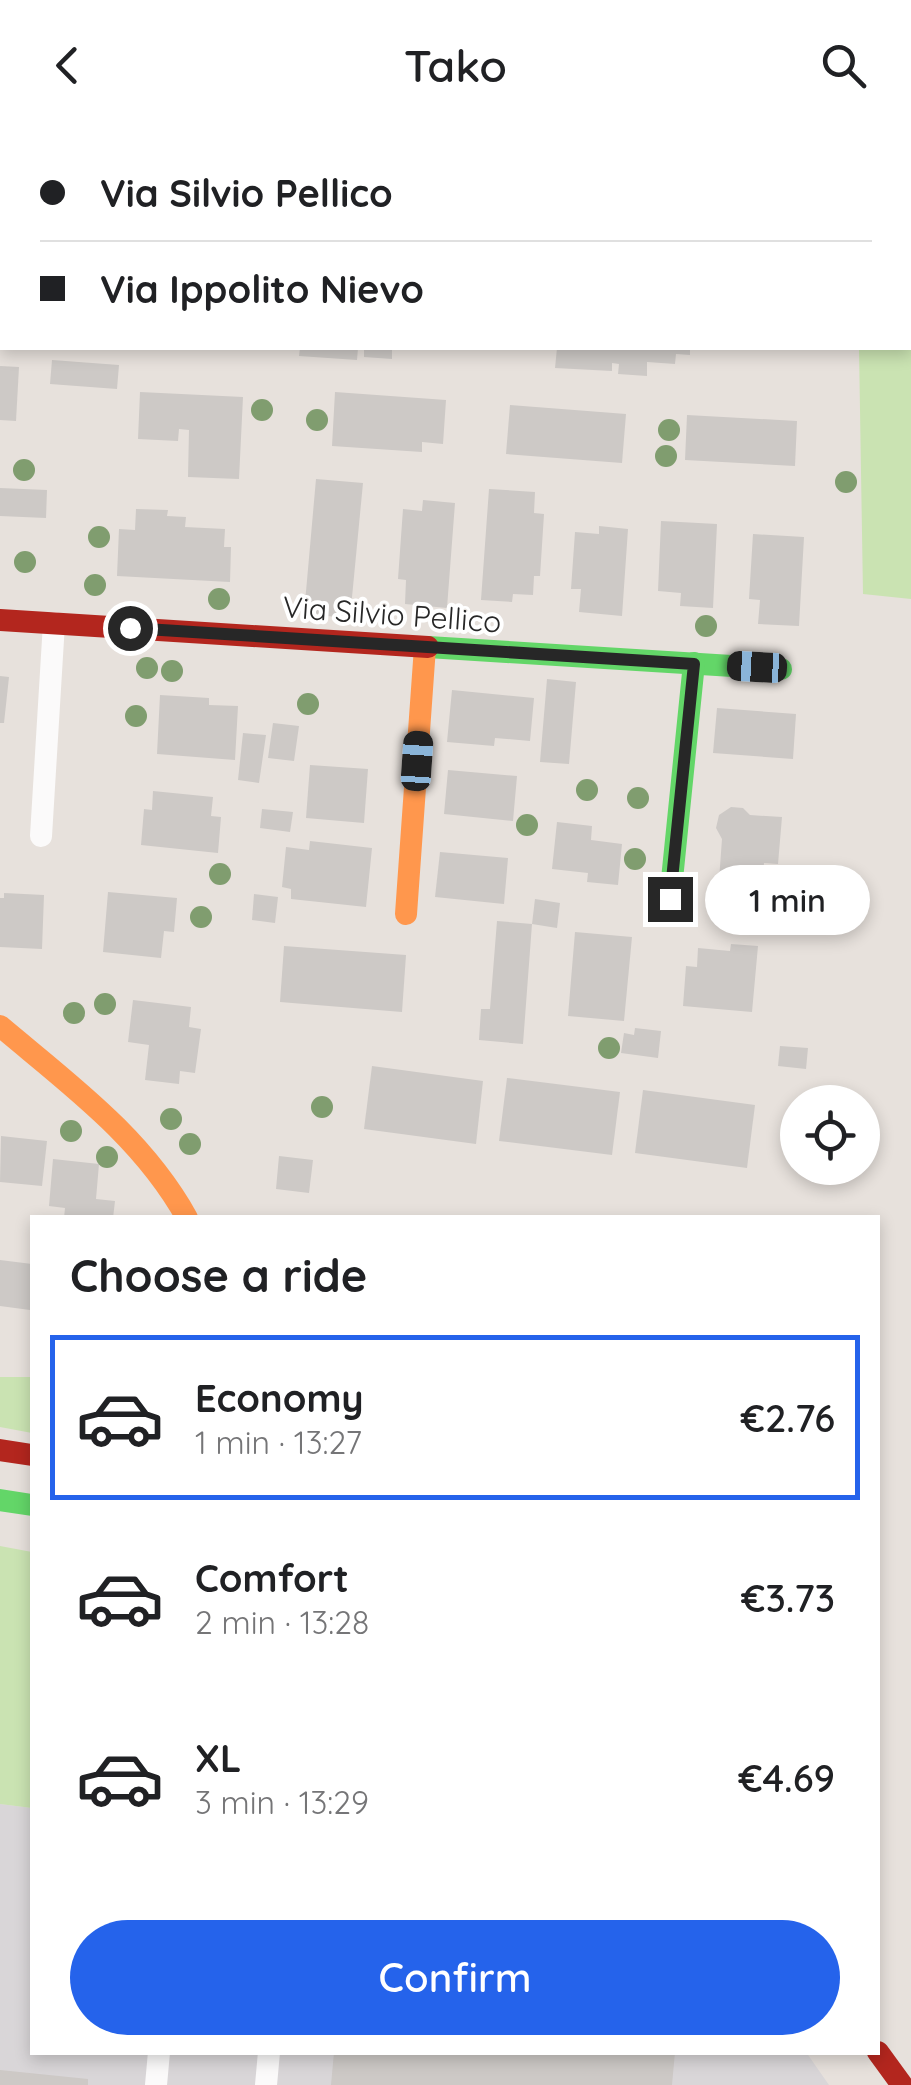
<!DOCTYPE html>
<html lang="en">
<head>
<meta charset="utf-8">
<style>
  :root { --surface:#fff; --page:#f6f6f6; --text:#202124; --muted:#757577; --line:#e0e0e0; --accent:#2563eb }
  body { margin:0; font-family:Quicksand,sans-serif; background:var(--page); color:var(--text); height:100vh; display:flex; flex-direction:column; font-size:38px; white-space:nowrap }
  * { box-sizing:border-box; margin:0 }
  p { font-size:32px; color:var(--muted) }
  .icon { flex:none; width:55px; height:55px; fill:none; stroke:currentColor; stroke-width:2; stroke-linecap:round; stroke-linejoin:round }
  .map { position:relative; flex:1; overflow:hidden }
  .drawer { position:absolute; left:30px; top:1085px; width:850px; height:840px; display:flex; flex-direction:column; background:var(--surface); border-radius:0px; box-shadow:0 5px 15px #0003 }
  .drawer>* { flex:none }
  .top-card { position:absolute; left:0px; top:0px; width:912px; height:220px; box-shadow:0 5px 15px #0003; display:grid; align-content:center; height:220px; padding:0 40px; background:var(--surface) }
  .tools { position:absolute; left:780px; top:955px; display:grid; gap:20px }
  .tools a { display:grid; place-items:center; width:100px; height:100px; border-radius:50%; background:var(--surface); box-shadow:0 5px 15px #0003; font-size:50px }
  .end { position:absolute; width:45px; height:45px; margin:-22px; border:12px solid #272727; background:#fff; box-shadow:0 0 0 5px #fff }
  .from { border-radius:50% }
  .bubble { position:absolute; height:70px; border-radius:35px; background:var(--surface); box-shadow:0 5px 15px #0003; font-size:32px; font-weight:600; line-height:70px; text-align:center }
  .car { position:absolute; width:30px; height:60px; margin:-30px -15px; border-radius:12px; box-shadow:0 0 8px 2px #0007; background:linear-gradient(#222 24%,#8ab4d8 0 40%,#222 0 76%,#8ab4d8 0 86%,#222 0) }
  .top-card b { display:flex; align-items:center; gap:35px; height:95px; font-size:38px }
  .top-card b+b { border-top:2px solid var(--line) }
  .top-card i { width:25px; height:25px; background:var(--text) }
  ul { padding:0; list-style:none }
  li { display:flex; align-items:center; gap:30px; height:165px; margin:0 20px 15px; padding:0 20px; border:5px solid transparent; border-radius:0px }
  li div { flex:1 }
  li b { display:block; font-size:38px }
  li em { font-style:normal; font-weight:600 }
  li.on { border-color:var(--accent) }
  li>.icon { width:90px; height:90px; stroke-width:1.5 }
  h2 { padding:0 40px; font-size:45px; line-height:120px }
  .cta { display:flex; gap:20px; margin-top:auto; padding:20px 40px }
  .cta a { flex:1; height:115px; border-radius:60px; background:var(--accent); color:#fff; font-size:40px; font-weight:600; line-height:115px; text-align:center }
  header { display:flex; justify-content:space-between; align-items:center; height:130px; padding:0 40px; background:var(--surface); font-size:45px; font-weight:600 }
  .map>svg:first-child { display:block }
  .industrial { fill:#d9d6d8 }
  .green { fill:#cae3b2 }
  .building { fill:#cdc9c6 }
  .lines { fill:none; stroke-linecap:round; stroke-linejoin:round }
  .street { stroke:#fbfafa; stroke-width:22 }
  .fast { stroke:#63d668; stroke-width:22 }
  .slow { stroke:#ff974d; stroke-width:22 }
  .jam { stroke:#b3261e; stroke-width:22 }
  .tree { fill:#809d6f }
  .route { stroke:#272727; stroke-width:12 }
  .labels { text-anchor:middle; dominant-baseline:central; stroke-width:8; stroke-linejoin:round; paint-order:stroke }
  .street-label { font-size:30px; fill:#272727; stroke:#fff }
</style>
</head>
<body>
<header><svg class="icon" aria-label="back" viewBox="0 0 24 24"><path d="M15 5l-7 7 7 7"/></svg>Tako<svg class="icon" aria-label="search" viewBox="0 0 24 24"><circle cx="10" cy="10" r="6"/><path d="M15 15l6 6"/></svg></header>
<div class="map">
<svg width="911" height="1955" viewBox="0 0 911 1955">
  <rect width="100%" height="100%" fill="#e7e1dc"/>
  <!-- industrial -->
  <path class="industrial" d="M0,1674L32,1678V1922H806L829,1955H0Z"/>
  <!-- green -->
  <g class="green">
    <path d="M288,0H911V469L863,464L859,218H910V2H288Z"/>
    <path d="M0,1247H32V1303L0,1297Z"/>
    <path d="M0,1416L32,1422V1678L0,1674Z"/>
  </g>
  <!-- building -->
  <g class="building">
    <path d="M300,218H358L357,230L299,226Z"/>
    <path d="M364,218H392V229L364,227Z"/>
    <path d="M557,218H690V225L676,224L675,234L647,232V246L618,244L619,234L612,233V241L555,238Z"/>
    <path d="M52,230L119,235L117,259L50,254Z"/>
    <path d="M0,236L19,237L16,291L0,290Z"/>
    <path d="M140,262L243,267L239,349L188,347L189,300L179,299L178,311L138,309Z"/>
    <path d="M335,262L446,270L443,314L422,312V322L332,316Z"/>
    <path d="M510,275L626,284L622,333L506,324Z"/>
    <path d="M687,285L797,291L795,336L685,330Z"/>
    <path d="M316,349L363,353L350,488L304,484Z"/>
    <path d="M0,358L47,360L46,388L0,386Z"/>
    <path d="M489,359L535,362L534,383L544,384L540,446H534L533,465L513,464L512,472L481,470Z"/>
    <path d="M423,370L455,373L447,478L405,474L406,450L398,449L403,379L422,381Z"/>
    <path d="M136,379L168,380L167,386L186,387L185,397L225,399L224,417H231L230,452L117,446L119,399L135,400Z"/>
    <path d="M661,391L717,394L713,478L680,476L681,463L658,461Z"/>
    <path d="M599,396L628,399L622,486L579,482L581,459H571L575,402L599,404Z"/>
    <path d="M753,404L804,407L799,496L758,494L760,470L749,469Z"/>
    <path d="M0,546L9,547L4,593H0Z"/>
    <path d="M547,549L576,552L569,634L540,632Z"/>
    <path d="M452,560L534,568L530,611L495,608L494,616L447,612Z"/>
    <path d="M160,565L209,568V575L238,576L235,630L157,624Z"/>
    <path d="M717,578L796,584L793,629L713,623Z"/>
    <path d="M273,593L299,596L294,631L268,628Z"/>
    <path d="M243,603L266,605L259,653L238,650Z"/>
    <path d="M310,635L368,639L364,693L306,688Z"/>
    <path d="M448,640L517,646L513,691L444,684Z"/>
    <path d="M153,661L213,667L211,686L221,687L218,723L141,715L144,679L152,680Z"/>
    <path d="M731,677L743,678L750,685L782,687L778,734L764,733L761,768L718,764L722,709L716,698L719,685Z"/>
    <path d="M262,679L293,682L290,702L260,698Z"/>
    <path d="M557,692L592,696L591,710L622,714L618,755L587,752L588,743L552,739Z"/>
    <path d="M310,711L372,718L366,777L291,769V759L282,757L286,717L309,720Z"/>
    <path d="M440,722L508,728L504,774L435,767Z"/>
    <path d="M108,762L177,768L174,802L164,801L161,828L103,822Z"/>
    <path d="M4,763L44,765L42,819L0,817V768H4Z"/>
    <path d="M254,764L278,767L275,793L252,790Z"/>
    <path d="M535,769L560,773L557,798L532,794Z"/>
    <path d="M497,791L532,794L523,914L479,910L481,879H490Z"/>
    <path d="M575,802L632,807L624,891L568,886Z"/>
    <path d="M731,814L758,816L752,882L683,876L686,836L697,837L698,818L730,821Z"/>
    <path d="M284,816L406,825L402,882L280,872Z"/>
    <path d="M133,870L191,877L189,897L201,899L195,943L180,941L179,954L145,950L149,915L128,912Z"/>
    <path d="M635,898L661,901L658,928L621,923L624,903L634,905Z"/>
    <path d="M780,916L808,918L806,939L778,936Z"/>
    <path d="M372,936L483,951L476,1014L364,999Z"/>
    <path d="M507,948L620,962L612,1025L499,1011Z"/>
    <path d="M643,960L755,975L747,1038L635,1023Z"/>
    <path d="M1,1006L47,1011L42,1056L0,1052Z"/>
    <path d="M279,1026L313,1030L309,1063L276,1059Z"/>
    <path d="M53,1029L99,1034L96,1069L115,1071L113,1088H64L65,1078L49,1076Z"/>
    <path d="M0,1130L32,1134L30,1180L0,1176Z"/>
    <path d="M334,1922H675L672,1955H331Z"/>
    <path d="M0,1940L88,1949V1955H0Z"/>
  </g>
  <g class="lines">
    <!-- street -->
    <g class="street">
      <path d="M41,706L54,493"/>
      <path d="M156,1955L159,1922"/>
      <path d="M266,1955L269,1922"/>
    </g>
    <!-- fast -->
    <g class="fast">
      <path d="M428,517L781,539"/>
      <path d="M670,769L694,533"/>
      <path d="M0,1370L32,1375"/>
    </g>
    <!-- slow -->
    <g class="slow">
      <path d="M406,784L425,517"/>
      <path d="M0,896C70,955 142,1007 187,1088"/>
    </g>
    <!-- jam -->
    <g class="jam">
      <path d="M0,490L428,517"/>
      <path d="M0,1320L32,1325"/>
      <path d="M878,1922L902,1955"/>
    </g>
  </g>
  <!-- trees -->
  <g class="tree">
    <circle cx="262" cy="280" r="11"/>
    <circle cx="317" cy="290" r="11"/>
    <circle cx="669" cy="300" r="11"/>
    <circle cx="666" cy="326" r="11"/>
    <circle cx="24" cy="340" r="11"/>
    <circle cx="846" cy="352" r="11"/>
    <circle cx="99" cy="407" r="11"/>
    <circle cx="25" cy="432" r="11"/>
    <circle cx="95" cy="455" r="11"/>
    <circle cx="219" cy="469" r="11"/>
    <circle cx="706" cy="496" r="11"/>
    <circle cx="147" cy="538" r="11"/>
    <circle cx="172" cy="541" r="11"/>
    <circle cx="308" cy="574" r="11"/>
    <circle cx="136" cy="586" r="11"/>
    <circle cx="587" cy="660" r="11"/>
    <circle cx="638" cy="668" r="11"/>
    <circle cx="527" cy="695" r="11"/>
    <circle cx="635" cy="729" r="11"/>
    <circle cx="220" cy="744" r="11"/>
    <circle cx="201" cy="787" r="11"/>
    <circle cx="105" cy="874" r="11"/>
    <circle cx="74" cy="883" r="11"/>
    <circle cx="609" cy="918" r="11"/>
    <circle cx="322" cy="977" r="11"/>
    <circle cx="171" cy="989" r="11"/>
    <circle cx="71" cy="1001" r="11"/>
    <circle cx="190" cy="1014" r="11"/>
    <circle cx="107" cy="1027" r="11"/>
  </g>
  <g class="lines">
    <!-- route -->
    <path class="route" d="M130,498L694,534L670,769"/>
  </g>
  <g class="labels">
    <!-- street labels -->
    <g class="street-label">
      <text transform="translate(392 484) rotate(4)">Via Silvio Pellico</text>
    </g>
  </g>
</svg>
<div class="tools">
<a><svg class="icon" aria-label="locate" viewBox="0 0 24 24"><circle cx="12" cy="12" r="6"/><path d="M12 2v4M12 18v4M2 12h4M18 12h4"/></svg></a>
</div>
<i class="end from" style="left:130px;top:498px"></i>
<i class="end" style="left:670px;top:769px"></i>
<div class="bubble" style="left:705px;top:735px;width:165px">1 min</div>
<i class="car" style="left:757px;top:537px;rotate:273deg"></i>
<i class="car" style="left:417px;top:631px;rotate:4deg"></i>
<div class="top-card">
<b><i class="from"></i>Via Silvio Pellico</b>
<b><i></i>Via Ippolito Nievo</b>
</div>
<section class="drawer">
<h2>Choose a ride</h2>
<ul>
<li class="on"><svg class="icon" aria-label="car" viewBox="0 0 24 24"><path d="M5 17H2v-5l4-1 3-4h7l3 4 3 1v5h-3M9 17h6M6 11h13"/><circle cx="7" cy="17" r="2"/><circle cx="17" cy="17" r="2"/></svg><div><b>Economy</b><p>1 min · 13:27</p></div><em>€2.76</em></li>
<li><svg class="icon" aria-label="car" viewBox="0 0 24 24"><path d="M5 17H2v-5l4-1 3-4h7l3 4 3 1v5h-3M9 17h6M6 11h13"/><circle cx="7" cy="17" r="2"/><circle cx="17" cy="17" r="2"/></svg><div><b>Comfort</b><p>2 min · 13:28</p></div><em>€3.73</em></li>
<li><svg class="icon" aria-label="car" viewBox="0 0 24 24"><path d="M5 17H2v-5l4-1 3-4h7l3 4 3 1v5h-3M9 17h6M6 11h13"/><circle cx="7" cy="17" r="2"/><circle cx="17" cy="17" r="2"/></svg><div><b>XL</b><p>3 min · 13:29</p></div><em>€4.69</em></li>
</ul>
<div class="cta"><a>Confirm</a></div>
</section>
</div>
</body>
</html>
